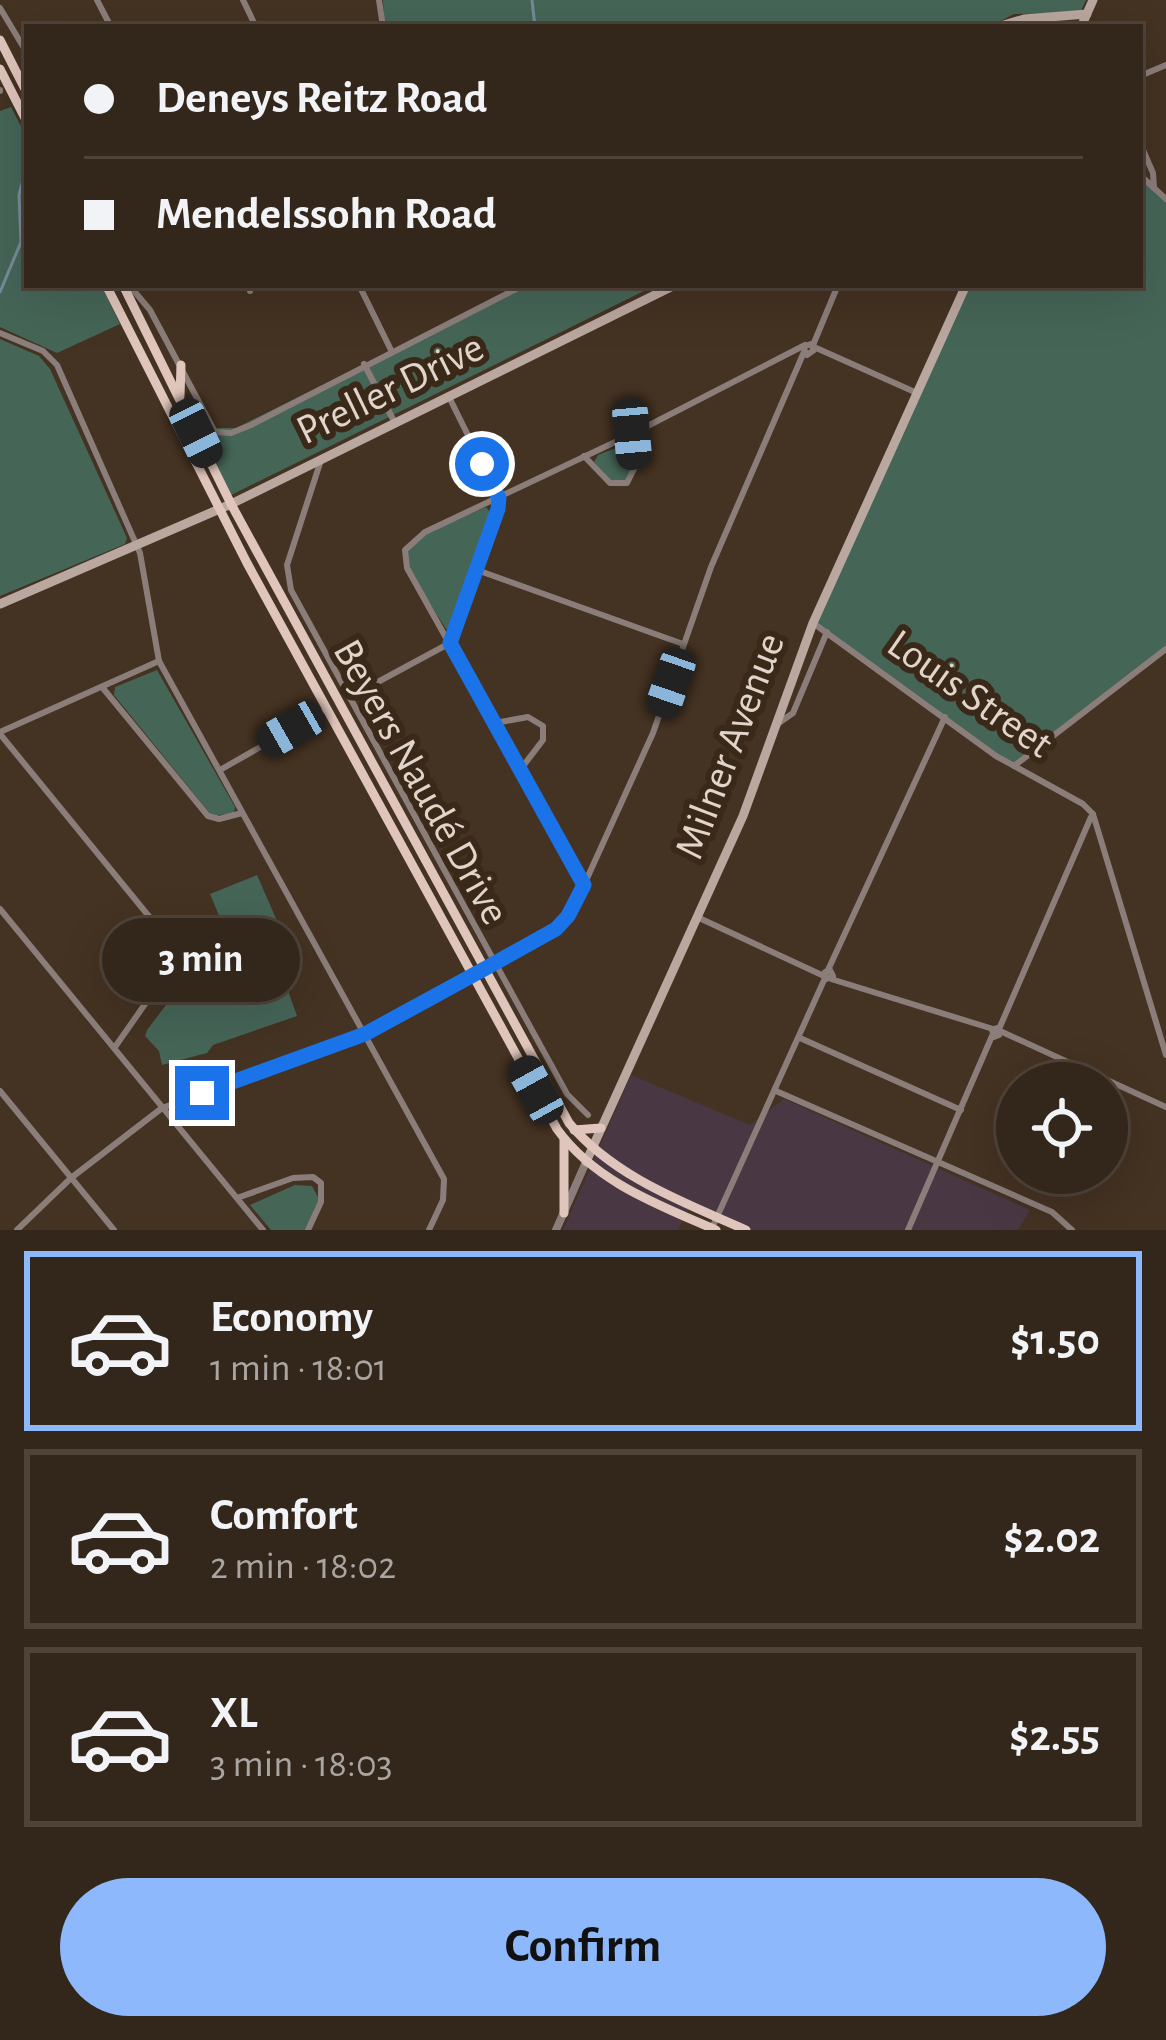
<!DOCTYPE html>
<html lang="en">
<head>
<meta charset="utf-8">
<style>
  :root { --surface:#33261a; --page:#3e3227; --text:#f1f3f6; --muted:#a9a5a2; --line:#4e4339; --accent:#8db9fc }
  body { margin:0; font-family:"Alegreya Sans",sans-serif; background:var(--page); color:var(--text); height:100vh; display:flex; flex-direction:column; font-size:45px; white-space:nowrap }
  * { box-sizing:border-box; margin:0 }
  p { font-size:39px; color:var(--muted) }
  .icon { flex:none; width:66px; height:66px; fill:none; stroke:currentColor; stroke-width:2; stroke-linecap:round; stroke-linejoin:round }
  .map { position:relative; height:1230px; overflow:hidden }
  .details { display:flex; flex-direction:column; background:var(--surface); flex:1 }
  .details>* { flex:none }
  .hud { position:absolute; left:24px; top:24px; width:1119px; height:264px; border-radius:0px; box-shadow:0 12px 48px #0002,0 0 0 3px var(--line); display:grid; align-content:center; height:264px; padding:0 60px; background:var(--surface) }
  .buttons { position:absolute; left:996px; top:1062px; display:grid; gap:24px }
  .buttons a { display:grid; place-items:center; width:132px; height:132px; border-radius:50%; background:var(--surface); box-shadow:0 12px 48px #0002,0 0 0 3px var(--line); font-size:60px }
  .end { position:absolute; width:54px; height:54px; margin:-27px; border:15px solid #1a73e8; background:#fff; box-shadow:0 0 0 6px #fff }
  .from { border-radius:50% }
  .bubble { position:absolute; height:84px; border-radius:42px; background:var(--surface); box-shadow:0 12px 48px #0002,0 0 0 3px var(--line); font-size:39px; font-weight:700; line-height:84px; text-align:center }
  .car { position:absolute; width:36px; height:72px; margin:-36px -18px; border-radius:15px; box-shadow:0 0 9px 3px #0007; background:linear-gradient(#222 24%,#8ab4d8 0 40%,#222 0 76%,#8ab4d8 0 86%,#222 0) }
  .hud b { display:flex; align-items:center; gap:42px; height:114px; font-size:45px }
  .hud b+b { border-top:3px solid var(--line) }
  .hud i { width:30px; height:30px; background:var(--text) }
  ul { padding:21px 0 0; list-style:none }
  li { display:flex; align-items:center; gap:36px; height:180px; margin:0 24px 18px; padding:0 36px; border:6px solid var(--line); border-radius:0px }
  li div { flex:1 }
  li b { display:block; font-size:45px }
  li em { font-style:normal; font-weight:700 }
  li.on { border-color:var(--accent) }
  li>.icon { width:108px; height:108px; stroke-width:1.5 }
  .cta { display:flex; gap:24px; margin-top:auto; padding:24px 60px }
  .cta a { flex:1; height:138px; border-radius:72px; background:var(--accent); color:#111; font-size:48px; font-weight:700; line-height:138px; text-align:center }
  .map>svg:first-child { display:block }
  .commercial { fill:#493843 }
  .green { fill:#456557 }
  .lines { fill:none; stroke-linecap:round; stroke-linejoin:round }
  .stream { stroke:#778a99; stroke-width:3 }
  .minor { stroke:#8b7e7a; stroke-width:6 }
  .tertiary { stroke:#8b7e7a; stroke-width:8 }
  .secondary { stroke:#baa79f; stroke-width:9 }
  .primary { stroke:#dfc5bc; stroke-width:9 }
  .route { stroke:#1a73e8; stroke-width:15 }
  .labels { text-anchor:middle; dominant-baseline:central; stroke-width:12; stroke-linejoin:round; paint-order:stroke }
  .street-label { font-size:42px; fill:#e1d5cb; stroke:#3a2818 }
</style>
</head>
<body>
<div class="map">
<svg width="1166" height="1230" viewBox="0 0 1166 1230">
  <rect width="100%" height="100%" fill="#443222"/>
  <!-- commercial -->
  <path class="commercial" d="M631,1075L750,1125L784,1099L1030,1210L1018,1230H750L691,1205L678,1230H563Z"/>
  <!-- green -->
  <g class="green">
    <path d="M383,0H1086L1080,13L1014,14L989,27H384Z"/>
    <path d="M11,107L27,138V285H101L120,324L57,353L0,327V111Z"/>
    <path d="M1140,176L1166,200V648L1014,766L813,623L965,285H1140Z"/>
    <path d="M523,285H656L229,496L202,434L210,428H236Z"/>
    <path d="M0,339L39,356L50,369L127,538L125,544L0,596Z"/>
    <path d="M626,444L631,469L626,480L614,483L594,462L598,455Z"/>
    <path d="M486,507L492,514L491,518L451,628L446,629L407,568L405,550L418,536Z"/>
    <path d="M157,670L235,807L234,813L212,816L114,695L115,687Z"/>
    <path d="M257,875L278,923L247,934L240,917L222,923L210,894Z"/>
    <path d="M253,951H258L267,961L278,963L297,1016L213,1045L207,1053L162,1065L159,1051L145,1036L147,1030L189,975L249,957Z"/>
    <path d="M295,1185L312,1186L320,1201L308,1230H271L250,1205Z"/>
  </g>
  <g class="lines">
    <!-- stream -->
    <g class="stream">
      <path d="M532,0L535,27"/>
      <path d="M0,292L21,242L19,195L27,165"/>
    </g>
    <!-- minor -->
    <g class="minor">
      <path d="M97,0L111,27"/>
      <path d="M243,0L256,27"/>
      <path d="M379,0L383,27"/>
      <path d="M0,8L27,53"/>
      <path d="M1140,76L1166,65"/>
      <path d="M0,90V91"/>
      <path d="M1140,143L1153,173L1154,188"/>
      <path d="M1140,175L1166,199"/>
      <path d="M129,285L150,310L215,432L231,433L251,425L524,285"/>
      <path d="M249,285L250,291"/>
      <path d="M359,285L391,350"/>
      <path d="M0,333L43,351L57,365L140,553L159,661L444,1179L443,1200L429,1230"/>
      <path d="M811,344L814,350L807,355L803,347Z"/>
      <path d="M813,345L838,285"/>
      <path d="M814,347L917,393"/>
      <path d="M364,364L395,423"/>
      <path d="M584,456L610,483H627L635,467L632,434"/>
      <path d="M321,460L287,565L291,590L567,1094L588,1115"/>
      <path d="M477,570L683,644"/>
      <path d="M813,623L996,756L1083,804L1093,814"/>
      <path d="M102,687L208,816L219,819L242,813"/>
      <path d="M350,697L450,643L497,513L499,498L449,397"/>
      <path d="M495,723L528,717L543,726V740L520,770"/>
      <path d="M776,725L793,713L827,632"/>
      <path d="M0,732L159,661"/>
      <path d="M0,734L174,947L173,964L115,1047"/>
      <path d="M1014,766L1166,649"/>
      <path d="M220,770L327,709"/>
      <path d="M1093,814L1166,1055"/>
      <path d="M584,885L407,568L405,550L425,532L632,434L805,345"/>
      <path d="M0,909L263,1230"/>
      <path d="M697,917L824,976"/>
      <path d="M828,970L945,717"/>
      <path d="M830,970L833,976L826,979L825,972Z"/>
      <path d="M831,979L993,1029"/>
      <path d="M997,1028L999,1035L994,1037L992,1030Z"/>
      <path d="M999,1029L1091,817"/>
      <path d="M1000,1031L1166,1107"/>
      <path d="M800,1038L961,1110"/>
      <path d="M0,1091L114,1230"/>
      <path d="M776,1091L1052,1212L1072,1230"/>
      <path d="M237,1198L293,1178L313,1177L321,1183V1202L308,1230"/>
      <path d="M712,1228L825,978"/>
      <path d="M17,1230L71,1178L162,1108L365,1034L562,924L584,885L653,733L711,567L804,352"/>
      <path d="M908,1230L992,1036"/>
    </g>
    <!-- tertiary -->
    <path class="tertiary" d="M556,1230L586,1162"/>
    <!-- secondary -->
    <g class="secondary">
      <path d="M997,27L1024,19L1087,14"/>
      <path d="M1081,27L1093,0"/>
      <path d="M0,604L231,504L675,285"/>
      <path d="M586,1162L743,816L813,623L966,285"/>
    </g>
    <!-- primary -->
    <g class="primary">
      <path d="M0,40L27,93"/>
      <path d="M0,69L27,122"/>
      <path d="M106,285L247,563L557,1129C595,1182 659,1205 716,1230"/>
      <path d="M123,285L231,504L569,1123C614,1177 683,1202 746,1230"/>
      <path d="M180,396L181,365"/>
      <path d="M574,1130L601,1128"/>
      <path d="M564,1213V1140"/>
    </g>
  </g>
  <g class="lines">
    <!-- route -->
    <path class="route" d="M202,1093L365,1034L486,968L556,929L568,916L584,885L450,643L498,509L499,498L482,464"/>
  </g>
  <g class="labels">
    <!-- street labels -->
    <g class="street-label">
      <text transform="translate(390 389) rotate(-26)">Preller Drive</text>
      <text transform="translate(970 694) rotate(35)">Louis Street</text>
      <text transform="translate(730 746) rotate(-69)">Milner Avenue</text>
      <text transform="translate(421 782) rotate(61)">Beyers Naudé Drive</text>
    </g>
  </g>
</svg>
<div class="buttons">
<a><svg class="icon" aria-label="locate" viewBox="0 0 24 24"><circle cx="12" cy="12" r="6"/><path d="M12 2v4M12 18v4M2 12h4M18 12h4"/></svg></a>
</div>
<i class="end from" style="left:482px;top:464px"></i>
<i class="end" style="left:202px;top:1093px"></i>
<div class="bubble" style="left:102px;top:918px;width:198px">3 min</div>
<i class="car" style="left:196px;top:433px;rotate:154deg"></i>
<i class="car" style="left:632px;top:434px;rotate:175deg"></i>
<i class="car" style="left:671px;top:683px;rotate:199deg"></i>
<i class="car" style="left:291px;top:729px;rotate:240deg"></i>
<i class="car" style="left:536px;top:1090px;rotate:331deg"></i>
<div class="hud">
<b><i class="from"></i>Deneys Reitz Road</b>
<b><i></i>Mendelssohn Road</b>
</div>
</div>
<section class="details">
<ul>
<li class="on"><svg class="icon" aria-label="car" viewBox="0 0 24 24"><path d="M5 17H2v-5l4-1 3-4h7l3 4 3 1v5h-3M9 17h6M6 11h13"/><circle cx="7" cy="17" r="2"/><circle cx="17" cy="17" r="2"/></svg><div><b>Economy</b><p>1 min · 18:01</p></div><em>$1.50</em></li>
<li><svg class="icon" aria-label="car" viewBox="0 0 24 24"><path d="M5 17H2v-5l4-1 3-4h7l3 4 3 1v5h-3M9 17h6M6 11h13"/><circle cx="7" cy="17" r="2"/><circle cx="17" cy="17" r="2"/></svg><div><b>Comfort</b><p>2 min · 18:02</p></div><em>$2.02</em></li>
<li><svg class="icon" aria-label="car" viewBox="0 0 24 24"><path d="M5 17H2v-5l4-1 3-4h7l3 4 3 1v5h-3M9 17h6M6 11h13"/><circle cx="7" cy="17" r="2"/><circle cx="17" cy="17" r="2"/></svg><div><b>XL</b><p>3 min · 18:03</p></div><em>$2.55</em></li>
</ul>
<div class="cta"><a>Confirm</a></div>
</section>
</body>
</html>
